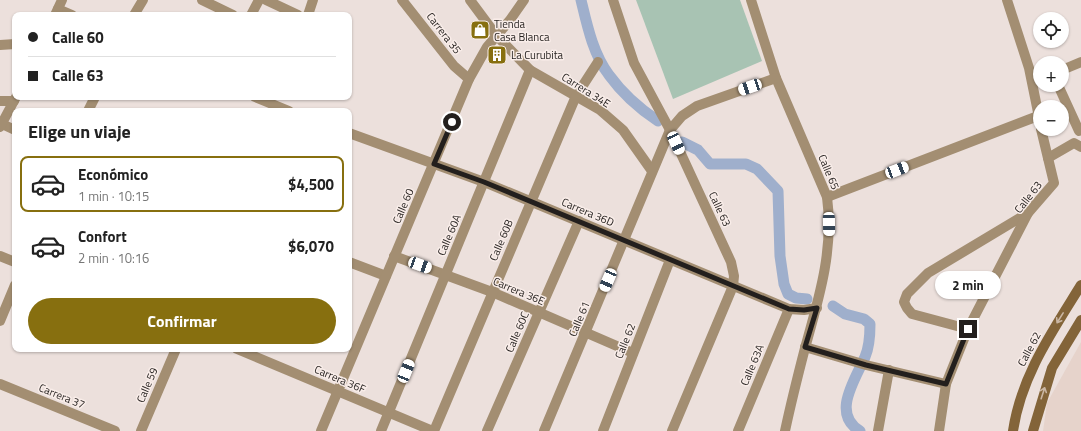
<!DOCTYPE html>
<html lang="es">
<head>
<meta charset="utf-8">
<style>
  :root { --surface:#fff; --page:#f2f2f2; --text:#222; --muted:#767676; --line:#e0e0e0; --accent:#876f0f }
  body { margin:0; font-family:"Titillium Web",sans-serif; background:var(--page); color:var(--text); height:100vh; display:flex; flex-direction:column; font-size:15px; white-space:nowrap }
  * { box-sizing:border-box; margin:0 }
  p { font-size:13px; color:var(--muted) }
  .icon { flex:none; width:22px; height:22px; fill:none; stroke:currentColor; stroke-width:2; stroke-linecap:round; stroke-linejoin:round }
  .map { position:relative; flex:1; overflow:hidden }
  .side { position:absolute; left:12px; top:108px; width:340px; height:244px; display:flex; flex-direction:column; background:var(--surface); border-radius:8px; box-shadow:0 1px 3px #0004 }
  .side>* { flex:none }
  .top-card { position:absolute; left:12px; top:12px; width:340px; height:88px; border-radius:8px; box-shadow:0 1px 3px #0004; display:grid; align-content:center; height:88px; padding:0 16px; background:var(--surface) }
  .controls { position:absolute; left:1033px; top:12px; display:grid; gap:8px }
  .controls a { display:grid; place-items:center; width:36px; height:36px; border-radius:50%; background:var(--surface); box-shadow:0 1px 3px #0004; font-size:20px }
  .end { position:absolute; width:18px; height:18px; margin:-9px; border:5px solid #231f1d; background:#fff; box-shadow:0 0 0 2px #fff }
  .from { border-radius:50% }
  .bubble { position:absolute; height:28px; border-radius:14px; background:var(--surface); box-shadow:0 1px 3px #0004; font-size:13px; font-weight:700; line-height:28px; text-align:center }
  .car { position:absolute; width:12px; height:24px; margin:-12px -6px; border-radius:5px; box-shadow:0 0 3px 1px #0007; background:linear-gradient(#fff 24%,#345 0 40%,#fff 0 76%,#345 0 86%,#fff 0) }
  .top-card b { display:flex; align-items:center; gap:14px; height:38px; font-size:15px }
  .top-card b+b { border-top:1px solid var(--line) }
  .top-card i { width:10px; height:10px; background:var(--text) }
  ul { padding:0; list-style:none }
  li { display:flex; align-items:center; gap:12px; height:56px; margin:0 8px 6px; padding:0 8px; border:2px solid transparent; border-radius:8px }
  li div { flex:1 }
  li b { display:block; font-size:15px }
  li em { font-style:normal; font-weight:700 }
  li.current { border-color:var(--accent) }
  li>.icon { width:36px; height:36px; stroke-width:1.5 }
  h2 { padding:0 16px; font-size:18px; line-height:48px }
  .primary-button { display:flex; gap:8px; margin-top:auto; padding:8px 16px }
  .primary-button a { flex:1; height:46px; border-radius:24px; background:var(--accent); color:#fff; font-size:16px; font-weight:700; line-height:46px; text-align:center }
  .map>svg:first-child { display:block }
  .built { fill:#e6d3cb }
  .green { fill:#a8c3b3 }
  .lines { fill:none; stroke-linecap:round; stroke-linejoin:round }
  .canal { stroke:#9fafcc; stroke-width:11 }
  .minor { stroke:#a38e72; stroke-width:10 }
  .tertiary { stroke:#a38e72; stroke-width:10 }
  .secondary { stroke:#836439; stroke-width:10 }
  .oneway { stroke:#cab6a3 }
  .route { stroke:#231f1d; stroke-width:5 }
  .labels { text-anchor:middle; dominant-baseline:central; stroke-width:3; stroke-linejoin:round; paint-order:stroke }
  .poi-label { font-size:11px; fill:#231f1d; stroke:#f9ede9; text-anchor:start }
  .street-label { font-size:11px; fill:#231f1d; stroke:#f9ede9 }
</style>
</head>
<body>
<div class="map">
<svg width="1081" height="431" viewBox="0 0 1081 431">
  <rect width="100%" height="100%" fill="#ece0dc"/>
  <!-- built -->
  <path class="built" d="M1081,342V431H1043L1047,403Z"/>
  <!-- green -->
  <path class="green" d="M636,0H740L762,61L673,99Z"/>
  <g class="lines">
    <!-- canal -->
    <g class="canal">
      <path d="M581,0C587,25 593,54 609,75C622,93 640,109 658,121"/>
      <path d="M682,142L698,150L710,164H746L757,169L778,191L780,256L784,284L788,294L796,298L807,299"/>
      <path d="M833,306L845,314L864,319L870,324C870,334 869,348 865,357C855,380 831,414 860,431"/>
    </g>
    <!-- minor -->
    <g class="minor">
      <path d="M202,0L233,15"/>
      <path d="M266,0L298,15"/>
      <path d="M402,0L454,66L469,79"/>
      <path d="M470,0L496,35L530,70L600,110L623,130L652,171"/>
      <path d="M613,0L634,63L670,130L731,262L734,276L733,286L672,431"/>
      <path d="M751,0L776,78L827,197C834,250 819,298 805,348C798,375 791,403 785,431"/>
      <path d="M1007,0L1029,68L1040,122"/>
      <path d="M58,9L72,15"/>
      <path d="M55,15L62,0"/>
      <path d="M134,15L143,0"/>
      <path d="M251,15L259,0"/>
      <path d="M308,15L313,0"/>
      <path d="M0,45L15,44"/>
      <path d="M1062,70L1081,62"/>
      <path d="M1058,85L1079,131"/>
      <path d="M255,97L289,111"/>
      <path d="M0,101H14"/>
      <path d="M88,111L95,97"/>
      <path d="M2,124L15,130"/>
      <path d="M0,127L16,97"/>
      <path d="M349,133L484,182L789,309L804,310L817,308"/>
      <path d="M1048,158L1074,143L1081,147"/>
      <path d="M827,197L1038,116"/>
      <path d="M0,256L15,262"/>
      <path d="M394,256L492,292L633,353"/>
      <path d="M349,262L386,276"/>
      <path d="M0,321L15,285"/>
      <path d="M968,329L912,314L907,308L904,302L907,294L928,273L1028,213"/>
      <path d="M805,347L866,365L946,384"/>
      <path d="M237,349L433,431"/>
      <path d="M0,384L115,431"/>
      <path d="M141,431L176,349"/>
      <path d="M381,431L530,70"/>
      <path d="M434,431L576,96L598,62"/>
      <path d="M487,431L579,221"/>
      <path d="M544,431L670,130L682,116L697,106L776,78"/>
      <path d="M603,431L670,260"/>
      <path d="M738,431L789,309"/>
      <path d="M878,431L889,370"/>
      <path d="M939,431L946,384L968,329L1028,213L1054,183L1041,129"/>
    </g>
    <!-- tertiary -->
    <path class="tertiary" d="M321,431L469,79L487,47L510,20L524,0"/>
    <!-- secondary -->
    <g class="secondary">
      <path d="M1013,431C1021,376 1052,332 1081,285"/>
      <path d="M1033,431L1052,368L1081,320"/>
    </g>
  </g>
  <!-- one-way arrows -->
  <defs><path id="oneway-shaft" d="M-6 0H5M1.5-3L5.5 0L1.5 3" fill="none" stroke-width="1.6" stroke-linecap="round" stroke-linejoin="round"/></defs>
  <g class="oneway">
    <use href="#oneway-shaft" transform="translate(1060 318) rotate(122)"/>
    <use href="#oneway-shaft" transform="translate(1043 393) rotate(-72)"/>
  </g>
  <g class="lines">
    <!-- route -->
    <path class="route" d="M452,122L434,164L484,182L789,309L804,310L817,308L805,347L866,365L946,384L968,329"/>
  </g>
  <!-- icons -->
  <defs>
    <g id="shop-square" transform="scale(1)"><rect x="-9" y="-9" width="18" height="18" rx="4" fill="#876f0f" stroke="#f9ede9"/><path d="M-5-2.5h2.3a2.7 3.5 0 0 1 5.4 0H5L5.5 6h-11ZM-1.5-2.5h3a1.5 2.3 0 0 0-3 0Z" fill="#fff"/></g>
    <g id="building-square" transform="scale(1)"><rect x="-9" y="-9" width="18" height="18" rx="4" fill="#876f0f" stroke="#f9ede9"/><path d="M-4-6H4V6H1V3H-1V6H-4ZM-2.5-4.3h1.7v1.8h-1.7ZM.8-4.3h1.7v1.8H.8ZM-2.5-1h1.7V.8h-1.7ZM.8-1h1.7V.8H.8Z" fill="#fff"/></g>
  </defs>
  <g fill-rule="evenodd">
    <use href="#shop-square" x="480" y="30"/>
    <use href="#building-square" x="497" y="55"/>
  </g>
  <g class="labels">
    <!-- poi labels -->
    <g class="poi-label">
      <text x="494" y="24">Tienda<tspan x="494" dy="13">Casa Blanca</tspan></text>
      <text x="511" y="55">La Curubita</text>
    </g>
    <!-- street labels -->
    <g class="street-label">
      <text transform="translate(444 33) rotate(52)">Carrera 35</text>
      <text transform="translate(586 90) rotate(32)">Carrera 34E</text>
      <text transform="translate(829 172) rotate(67)">Calle 65</text>
      <text transform="translate(1028 197) rotate(-52)">Calle 63</text>
      <text transform="translate(403 206) rotate(-67)">Calle 60</text>
      <text transform="translate(720 209) rotate(65)">Calle 63</text>
      <text transform="translate(588 212) rotate(23)">Carrera 36D</text>
      <text transform="translate(449 235) rotate(-67)">Calle 60A</text>
      <text transform="translate(501 240) rotate(-67)">Calle 60B</text>
      <text transform="translate(519 291) rotate(23)">Carrera 36E</text>
      <text transform="translate(579 319) rotate(-67)">Calle 61</text>
      <text transform="translate(517 332) rotate(-67)">Calle 60C</text>
      <text transform="translate(625 341) rotate(-68)">Calle 62</text>
      <text transform="translate(1029 349) rotate(-62)">Calle 62</text>
      <text transform="translate(752 365) rotate(-67)">Calle 63A</text>
      <text transform="translate(340 379) rotate(23)">Carrera 36F</text>
      <text transform="translate(147 385) rotate(-67)">Calle 59</text>
      <text transform="translate(62 396) rotate(22)">Carrera 37</text>
    </g>
  </g>
</svg>
<div class="controls">
<a><svg class="icon" aria-label="locate" viewBox="0 0 24 24"><circle cx="12" cy="12" r="6"/><path d="M12 2v4M12 18v4M2 12h4M18 12h4"/></svg></a>
<a>+</a>
<a>−</a>
</div>
<i class="end from" style="left:452px;top:122px"></i>
<i class="end" style="left:968px;top:329px"></i>
<div class="bubble" style="left:935px;top:271px;width:66px">2 min</div>
<i class="car" style="left:750px;top:87px;rotate:251deg"></i>
<i class="car" style="left:676px;top:143px;rotate:155deg"></i>
<i class="car" style="left:897px;top:170px;rotate:69deg"></i>
<i class="car" style="left:829px;top:224px;rotate:179deg"></i>
<i class="car" style="left:420px;top:265px;rotate:110deg"></i>
<i class="car" style="left:608px;top:280px;rotate:203deg"></i>
<i class="car" style="left:406px;top:371px;rotate:22deg"></i>
<div class="top-card">
<b><i class="from"></i>Calle 60</b>
<b><i></i>Calle 63</b>
</div>
<section class="side">
<h2>Elige un viaje</h2>
<ul>
<li class="current"><svg class="icon" aria-label="car" viewBox="0 0 24 24"><path d="M5 17H2v-5l4-1 3-4h7l3 4 3 1v5h-3M9 17h6M6 11h13"/><circle cx="7" cy="17" r="2"/><circle cx="17" cy="17" r="2"/></svg><div><b>Económico</b><p>1 min · 10:15</p></div><em>$4,500</em></li>
<li><svg class="icon" aria-label="car" viewBox="0 0 24 24"><path d="M5 17H2v-5l4-1 3-4h7l3 4 3 1v5h-3M9 17h6M6 11h13"/><circle cx="7" cy="17" r="2"/><circle cx="17" cy="17" r="2"/></svg><div><b>Confort</b><p>2 min · 10:16</p></div><em>$6,070</em></li>
</ul>
<div class="primary-button"><a>Confirmar</a></div>
</section>
</div>
</body>
</html>
